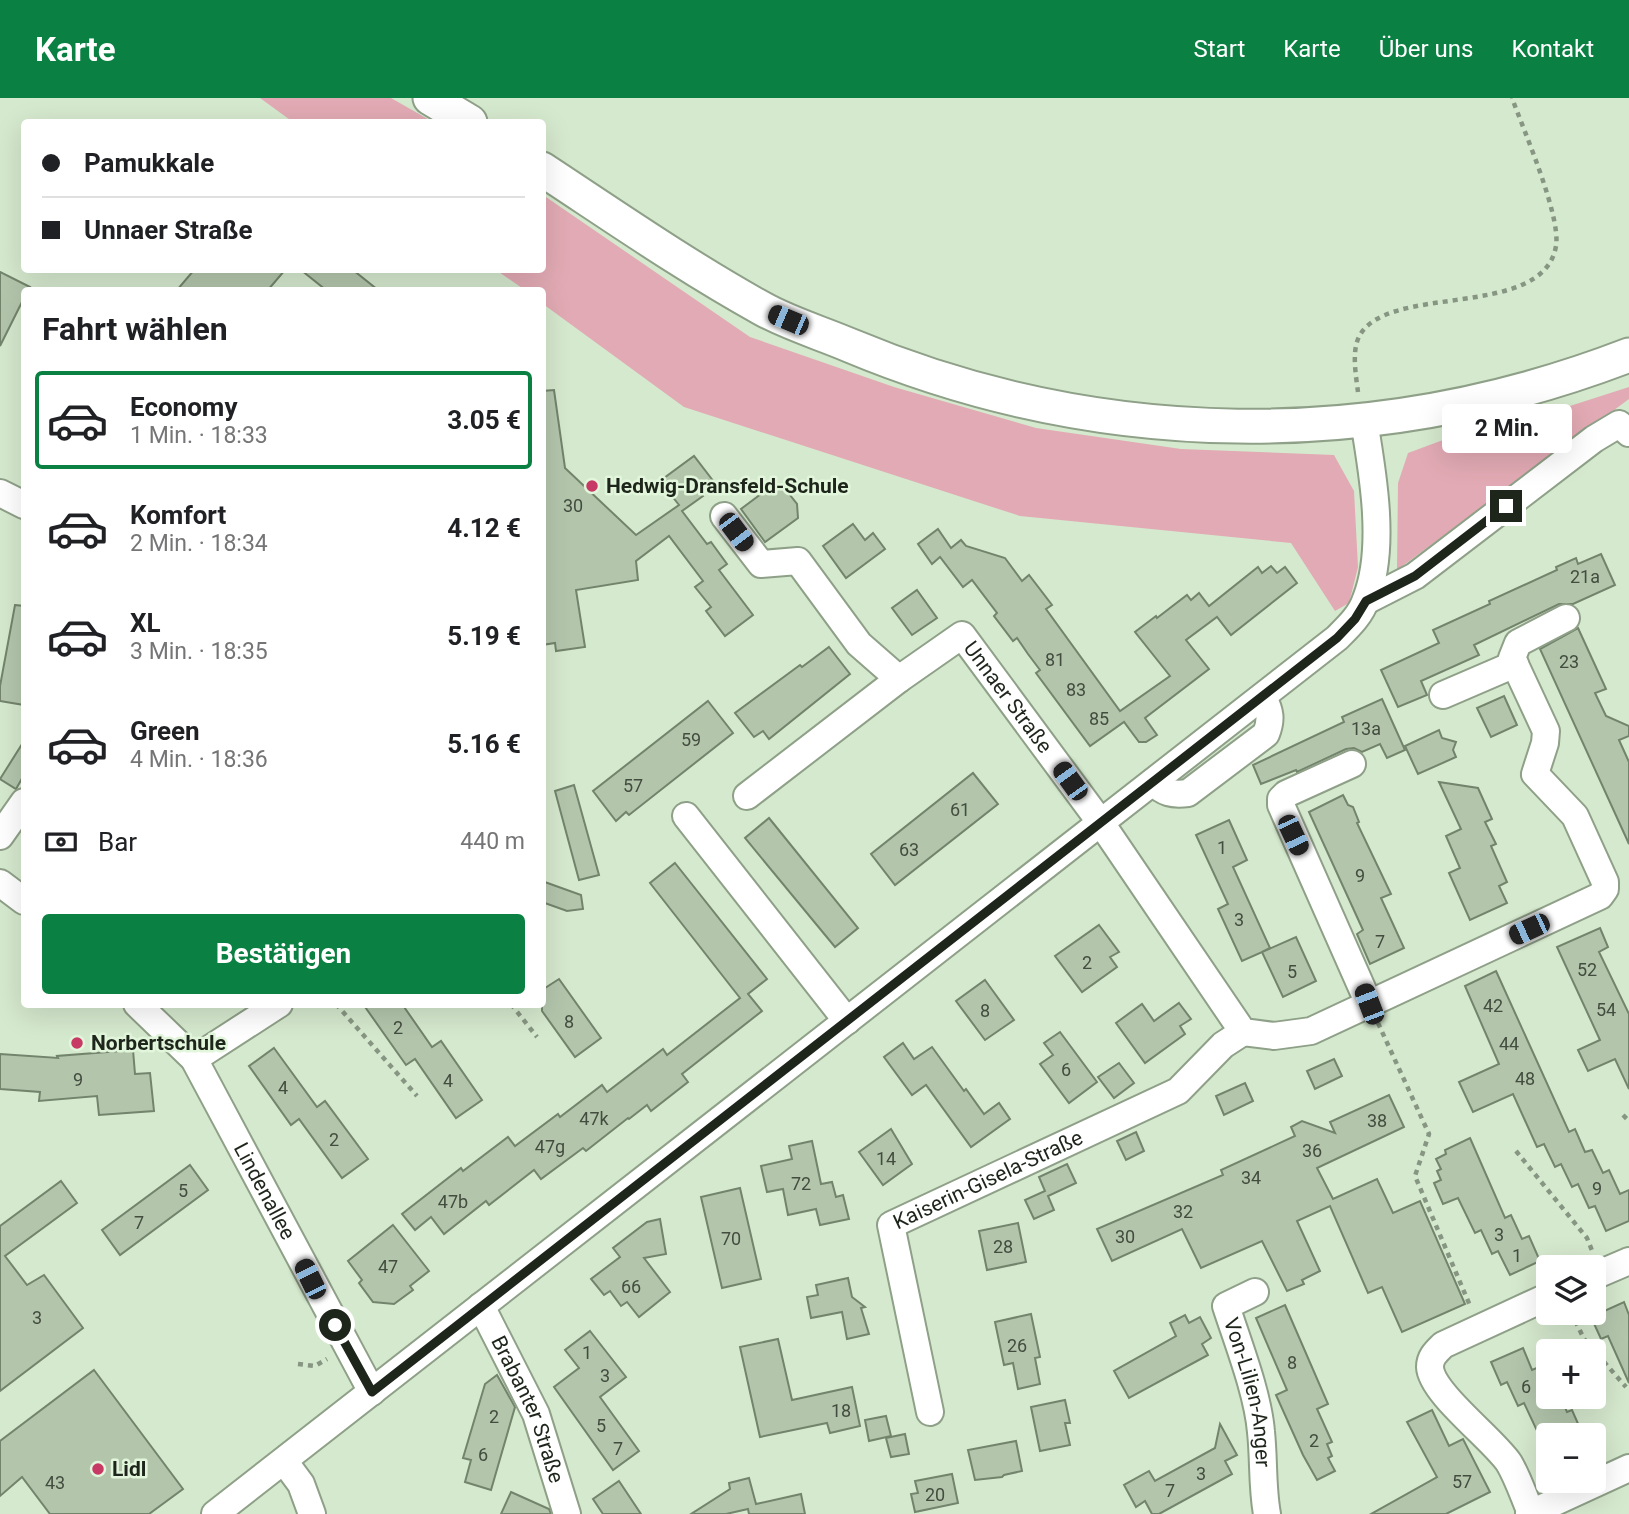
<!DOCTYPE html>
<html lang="de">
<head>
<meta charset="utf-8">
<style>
  :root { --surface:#fff; --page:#f2f2f2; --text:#202124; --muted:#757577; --line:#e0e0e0; --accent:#0b8043 }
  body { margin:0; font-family:Roboto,sans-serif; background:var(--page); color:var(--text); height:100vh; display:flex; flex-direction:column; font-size:26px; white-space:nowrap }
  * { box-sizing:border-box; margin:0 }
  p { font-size:23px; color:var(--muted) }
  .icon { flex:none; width:38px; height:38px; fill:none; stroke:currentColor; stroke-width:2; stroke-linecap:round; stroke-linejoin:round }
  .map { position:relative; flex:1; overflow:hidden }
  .side { position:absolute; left:21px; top:189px; width:525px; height:721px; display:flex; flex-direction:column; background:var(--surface); border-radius:7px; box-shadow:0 7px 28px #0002 }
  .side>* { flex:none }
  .top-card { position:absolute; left:21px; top:21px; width:525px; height:154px; border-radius:7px; box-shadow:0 7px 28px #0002; display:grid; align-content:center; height:154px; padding:0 21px; background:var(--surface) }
  .fabs { position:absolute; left:1536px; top:1157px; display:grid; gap:14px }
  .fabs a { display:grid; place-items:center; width:70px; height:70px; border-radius:7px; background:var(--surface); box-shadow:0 7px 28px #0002; font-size:35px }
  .end { position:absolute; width:32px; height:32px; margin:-16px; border:9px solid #1e251b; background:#fff; box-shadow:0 0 0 4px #fff }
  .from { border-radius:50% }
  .bubble { position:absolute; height:49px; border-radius:7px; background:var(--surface); box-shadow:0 7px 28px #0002; font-size:23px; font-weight:700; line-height:49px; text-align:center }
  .car { position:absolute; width:21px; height:42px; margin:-21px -10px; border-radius:9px; box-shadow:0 0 5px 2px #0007; background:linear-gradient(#222 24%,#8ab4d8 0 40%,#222 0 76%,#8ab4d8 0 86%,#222 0) }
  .top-card b { display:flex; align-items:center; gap:24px; height:66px; font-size:26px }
  .top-card b+b { border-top:2px solid var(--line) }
  .top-card i { width:18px; height:18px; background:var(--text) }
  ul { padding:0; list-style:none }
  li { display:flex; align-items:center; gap:21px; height:98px; margin:0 14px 10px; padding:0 7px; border:4px solid transparent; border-radius:7px }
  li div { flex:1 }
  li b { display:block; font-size:26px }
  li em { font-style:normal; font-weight:700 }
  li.current { border-color:var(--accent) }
  li>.icon { width:63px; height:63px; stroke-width:1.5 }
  h2 { padding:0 21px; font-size:32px; line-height:84px }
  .pay { display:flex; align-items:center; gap:18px; height:77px; padding:0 21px; font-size:26px }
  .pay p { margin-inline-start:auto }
  .primary-button { display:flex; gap:14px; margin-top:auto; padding:14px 21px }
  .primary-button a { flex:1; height:80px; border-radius:7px; background:var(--accent); color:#fff; font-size:28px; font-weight:700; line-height:80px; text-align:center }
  header { display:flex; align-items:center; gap:42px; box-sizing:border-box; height:98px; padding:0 35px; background:var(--accent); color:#fff }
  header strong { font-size:33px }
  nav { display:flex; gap:38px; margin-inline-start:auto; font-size:24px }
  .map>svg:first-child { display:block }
  .green { fill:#e2aab4 }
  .building { fill:#b3c6ac; stroke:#73846c; stroke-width:2 }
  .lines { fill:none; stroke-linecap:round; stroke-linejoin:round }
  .minor-casing { stroke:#8ea087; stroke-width:30 }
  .major-casing { stroke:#8ea087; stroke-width:37 }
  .path { stroke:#879682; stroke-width:4.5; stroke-dasharray:5 5; stroke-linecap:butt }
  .minor { stroke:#fff; stroke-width:26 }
  .major { stroke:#fff; stroke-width:33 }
  .route { stroke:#1e251b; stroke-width:9 }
  .poi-dot { fill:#c83a66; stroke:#e2f6db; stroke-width:2.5 }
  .labels { text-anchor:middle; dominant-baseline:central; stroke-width:5; stroke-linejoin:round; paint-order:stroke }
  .number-label { font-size:18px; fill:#434d3f }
  .poi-label { font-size:21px; font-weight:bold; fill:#1e251b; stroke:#e2f6db; text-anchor:start }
  .street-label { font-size:21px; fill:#1e251b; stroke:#e2f6db }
</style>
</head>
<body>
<header>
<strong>Karte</strong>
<nav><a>Start</a><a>Karte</a><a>Über uns</a><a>Kontakt</a></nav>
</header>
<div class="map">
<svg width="1629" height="1416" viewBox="0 0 1629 1416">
  <rect width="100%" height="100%" fill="#d5e9ce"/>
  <!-- green -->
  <g class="green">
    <path d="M260,0H391L433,24H293Z"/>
    <path d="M543,97L750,239L894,289L1036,330L1181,351L1334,357L1354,393L1358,469L1349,505L1335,513L1291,445L1020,418L684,309L543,206L542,192H525L496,172H542Z"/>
    <path d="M1629,289V301L1397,472L1398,385L1408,355L1443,342L1517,325Z"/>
  </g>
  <!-- building -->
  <g class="building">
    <path d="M194,172H285L268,192H177Z"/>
    <path d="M301,172H353L378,192H326Z"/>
    <path d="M0,174L30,189L28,192H24V200L0,248Z"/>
    <path d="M554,292L565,370L636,437L679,407L660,383L694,358L714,384L700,394L703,398L682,413L707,446L711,444L727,466L719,472L753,517L725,538L706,513L711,509L695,489L703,483L669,438L636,463L638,482L576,492L585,549L556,553L555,545L542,547V293Z"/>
    <path d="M773,387L786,392L797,406L798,420L765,444L741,411Z"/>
    <path d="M853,426L865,442L873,435L885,451L846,480L823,448Z"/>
    <path d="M938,431L951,450L961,442L966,448L1005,460L1022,483L1029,477L1052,507L1046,511L1120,613L1170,578L1135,534L1156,518L1157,520L1187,497L1191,502L1199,495L1209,508L1258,469L1262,475L1271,468L1277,475L1285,469L1297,485L1231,537L1217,519L1186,542L1209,571L1145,620L1157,637L1146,644H1139L1124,624L1090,648L1036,575L1040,572L1028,556L1017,540L1013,543L994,518L997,515L972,482L963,489L940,459L932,466L918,446Z"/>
    <path d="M1601,456L1615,487L1573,506H1559L1474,547L1479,557L1421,583L1427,597L1398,609L1381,572L1439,545L1433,532L1490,506L1489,503L1557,472L1556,469L1576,460L1578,466Z"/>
    <path d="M917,492L937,520L912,537L892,510Z"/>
    <path d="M15,507L24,508V607L0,603V588Z"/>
    <path d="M1578,530L1606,591L1595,595L1606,618L1629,628V638L1619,642L1629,664V746L1540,551Z"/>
    <path d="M829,549L850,576L769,641L763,633L754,639L735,615L800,567L802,569Z"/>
    <path d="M1504,598L1517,627L1491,639L1477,610Z"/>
    <path d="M1382,601L1405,652L1387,660L1380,646L1362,654L1354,650L1346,651L1297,674L1296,672L1261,686L1253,667L1344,624L1342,619Z"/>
    <path d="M708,603L733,635L629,717L626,714L616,723L593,693Z"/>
    <path d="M1439,632L1442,640L1456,644L1453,652L1456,659L1418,676L1405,648Z"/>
    <path d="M24,643V677L16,691L0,681Z"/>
    <path d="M973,675L998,706L895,787L871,756Z"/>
    <path d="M1439,684L1478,690L1492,721L1485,724L1496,746L1491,748L1507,784L1499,788L1507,805L1470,822L1449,775L1460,770L1446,738L1461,731Z"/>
    <path d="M574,687L599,777L579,782L555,693Z"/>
    <path d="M1343,697L1348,707L1353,709L1359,724L1357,725L1391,796L1381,800L1404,850L1370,866L1357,836L1363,832L1309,714Z"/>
    <path d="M769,720L858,830L835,849L745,740Z"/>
    <path d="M1229,722L1247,762L1233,769L1270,850L1262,854L1296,839L1316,883L1283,899L1262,854L1242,863L1218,811L1228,806L1196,737Z"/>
    <path d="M675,765L767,881L748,896L762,913L682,976L688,984L651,1013L647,1007L629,1021L628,1020L586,1053L583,1050L541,1081L534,1072L489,1107L486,1103L444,1136L431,1119L415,1132L402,1116L461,1070L463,1073L508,1039L515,1048L558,1016L560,1019L602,987L607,994L663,951L667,957L740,900L650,785Z"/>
    <path d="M542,783L581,797L583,811L567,813L542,804Z"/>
    <path d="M1099,827L1119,854L1110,859L1117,869L1082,894L1055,858Z"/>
    <path d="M1600,830L1608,849L1599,854L1629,916V991L1615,961L1588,973L1578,952L1600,942L1557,849Z"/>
    <path d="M1496,873L1569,1034L1575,1031L1585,1054L1592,1052L1603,1075L1609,1072L1620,1096L1629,1092V1123L1606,1133L1595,1108L1589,1110L1578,1086L1572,1089L1561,1066L1555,1069L1544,1046L1537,1049L1513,996L1473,1014L1459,984L1499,966L1465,888Z"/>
    <path d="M559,881L601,940L575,959L542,913V892Z"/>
    <path d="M985,882L1014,922L985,942L956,903Z"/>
    <path d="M1179,905L1191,921L1180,928L1185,936L1145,965L1116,925L1142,906L1154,923Z"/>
    <path d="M363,906H402L432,949L441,943L482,1002L456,1020L415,961L406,967Z"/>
    <path d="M1060,934L1097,984L1069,1005L1040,966L1053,957L1044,945Z"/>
    <path d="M903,945L914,961L932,949L964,993L966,991L984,1016L999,1005L1010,1021L971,1049L926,987L912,997L884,959Z"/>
    <path d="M274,950L317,1009L325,1003L368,1061L342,1080L299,1021L291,1027L249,968Z"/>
    <path d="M133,952L135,976L150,975L154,1013L99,1017L97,998L39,1003L40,994L0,991V956L58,960L57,958Z"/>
    <path d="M1334,961L1342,978L1315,991L1307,973Z"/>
    <path d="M1119,965L1134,985L1114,1000L1098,979Z"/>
    <path d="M1245,985L1253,1003L1224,1017L1216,998Z"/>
    <path d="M1389,997L1404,1029L1317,1070L1333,1101L1377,1081L1393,1115L1420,1103L1465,1206L1402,1234L1382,1189L1368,1195L1330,1108L1297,1123L1320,1173L1302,1182L1304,1186L1287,1193L1262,1143L1201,1170L1182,1131L1112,1163L1097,1131L1223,1077L1221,1072L1295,1038L1291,1029L1302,1023L1335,1035L1330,1024Z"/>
    <path d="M891,1031L912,1066L883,1087L859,1054Z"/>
    <path d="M1136,1034L1144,1053L1126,1062L1117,1043Z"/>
    <path d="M1470,1040L1505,1120L1511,1117L1522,1141L1529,1138L1540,1163L1510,1177L1498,1153L1492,1156L1481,1132L1475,1135L1458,1100L1443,1106L1434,1085L1441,1082L1437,1073L1441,1071L1436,1061L1446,1056L1445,1052Z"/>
    <path d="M812,1043L821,1086L832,1084L836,1099L843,1097L849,1121L820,1127L816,1111L788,1117L783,1091L767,1094L761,1068L792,1061L789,1048Z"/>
    <path d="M1067,1066L1076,1085L1048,1098L1054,1112L1034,1121L1025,1102L1045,1093L1039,1079Z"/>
    <path d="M190,1067L208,1092L120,1157L102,1132Z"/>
    <path d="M61,1083L77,1105L5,1158L27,1187L44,1177L83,1230L0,1293V1128Z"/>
    <path d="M740,1090L761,1181L722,1190L701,1099Z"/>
    <path d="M660,1121L666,1156L644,1160L670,1194L639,1219L627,1204L621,1208L610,1193L604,1197L591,1181L620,1159L613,1150L647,1124Z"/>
    <path d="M1018,1125L1026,1164L987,1172L979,1133Z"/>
    <path d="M393,1127L429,1173L410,1188L413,1192L394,1206L373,1204L359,1185L362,1182L348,1163Z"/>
    <path d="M848,1180L852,1199L865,1209L861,1210L869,1236L847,1241L842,1214L811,1220L807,1199L818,1197L816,1187Z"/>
    <path d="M1624,1204L1629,1217V1285L1608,1238L1601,1241L1591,1219Z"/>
    <path d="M1285,1207L1328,1306L1317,1311L1332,1344L1327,1346L1332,1358L1328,1360L1335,1373L1317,1382L1303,1357L1276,1297L1287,1292L1256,1220Z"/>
    <path d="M1031,1216L1040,1259L1035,1260L1040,1286L1018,1291L1013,1265L1004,1267L995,1224Z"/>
    <path d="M1185,1217L1189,1225L1200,1219L1211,1240L1202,1246L1208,1257L1129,1300L1114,1273L1176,1238L1170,1225Z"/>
    <path d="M590,1233L626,1279L600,1299L639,1353L613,1372L554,1289L579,1270L565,1252Z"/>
    <path d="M778,1241L792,1302L852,1289L860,1328L830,1335L827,1325L760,1339L740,1249Z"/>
    <path d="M1523,1250L1532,1272L1539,1269L1549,1290V1298H1560L1567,1314L1572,1312L1583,1337H1539L1524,1305L1518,1308L1507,1284L1501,1287L1491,1264Z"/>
    <path d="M94,1272L183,1391L149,1416H50L22,1379L0,1398V1343Z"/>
    <path d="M497,1277L515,1309L491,1392L465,1384L471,1362L463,1360L485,1286Z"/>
    <path d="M1065,1302L1070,1325H1065L1070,1347L1040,1353L1031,1309Z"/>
    <path d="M1432,1312L1449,1348L1463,1341L1490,1394L1446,1416H1371L1437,1379L1407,1324Z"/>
    <path d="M886,1318L891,1338L869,1343L865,1322Z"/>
    <path d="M1220,1326L1237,1357L1225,1363L1232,1376L1159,1416H1152L1145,1403L1136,1409L1124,1387L1149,1373L1155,1383L1215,1350Z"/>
    <path d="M905,1336L909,1356L891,1359L886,1340Z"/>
    <path d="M1016,1343L1022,1373L1004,1377L1002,1379L975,1382L968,1352Z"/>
    <path d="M952,1376L958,1405L915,1414L911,1396L918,1395L915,1383Z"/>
    <path d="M749,1380L756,1406L801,1396L805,1416H749L748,1411L726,1416H691L730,1391L729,1385Z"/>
    <path d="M619,1383L641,1416H603L593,1401Z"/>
    <path d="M511,1394L549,1411L551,1416H501Z"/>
  </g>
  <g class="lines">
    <!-- minor casing -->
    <g class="minor-casing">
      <g id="minor">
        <path d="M0,395L24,407"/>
        <path d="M724,418L761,466L798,463L859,546L899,581"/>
        <path d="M1366,503L1415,478L1594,341L1619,326L1629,335"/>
        <path d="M1443,597L1515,566"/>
        <path d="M1352,666L1286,696L1281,701V707L1369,906"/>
        <path d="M1153,684C1164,695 1172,697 1188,695L1266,636C1272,621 1270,613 1263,599"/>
        <path id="s1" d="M747,698L899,581L962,537L1101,725L1243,934L1274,938L1311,933L1600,798L1605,791V784L1575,718L1535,676L1545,645L1546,633L1512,560L1518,545L1566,520"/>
        <path d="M686,718L847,923"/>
        <path d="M0,738L24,704"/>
        <path d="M0,785L24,803"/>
        <path id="s2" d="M137,906L194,961L372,1294"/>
        <path d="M194,961L279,906"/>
        <path d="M1594,1178L1629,1163"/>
        <path id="s3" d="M1255,1194L1226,1208C1238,1245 1258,1296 1261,1334C1264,1362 1262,1389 1267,1416"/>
        <path id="s4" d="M481,1208L536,1316L567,1416"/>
        <path id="s5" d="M930,1314L891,1127L1178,993L1223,947L1243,934"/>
        <path d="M284,1363L301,1386L312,1416"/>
        <path d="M1531,1415C1524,1399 1518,1380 1509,1365C1493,1341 1431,1295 1430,1269C1430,1259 1436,1254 1443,1247L1549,1198"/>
        <path d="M215,1416L1337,540C1348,529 1361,517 1366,501C1386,451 1373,376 1364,323"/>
        <path d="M1529,1416L1629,1370"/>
      </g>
    </g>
    <!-- major casing -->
    <g class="major-casing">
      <g id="major">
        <path d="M430,0L470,24"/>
        <path d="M542,71C615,119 687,169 763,211C790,226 821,235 849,247C1100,352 1375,355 1629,257"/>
      </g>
    </g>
    <!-- path -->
    <g class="path">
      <path d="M1358,294C1356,278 1352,256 1358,241C1382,183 1543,224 1556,148C1561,118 1524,33 1512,0"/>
      <path d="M336,906L417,998"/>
      <path d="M511,906L537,939"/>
      <path d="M1378,925L1429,1036L1415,1078L1471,1210"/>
      <path d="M1623,1017L1629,1023"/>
      <path d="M1516,1053L1587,1140L1593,1155"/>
      <path d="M1571,1214L1584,1241L1626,1289"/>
      <path d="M298,1266L315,1268L327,1261"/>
    </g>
    <!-- minor -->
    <use href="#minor" class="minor"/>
    <!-- major -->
    <use href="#major" class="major"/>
  </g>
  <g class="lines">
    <!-- route -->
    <path class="route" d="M335,1227L372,1294L1337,540L1355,521L1366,503L1415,478L1506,408"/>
  </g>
  <!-- markers -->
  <g class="poi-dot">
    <circle cx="592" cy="388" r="7"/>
    <circle cx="77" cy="945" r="7"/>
    <circle cx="98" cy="1371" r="7"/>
  </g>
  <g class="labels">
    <!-- number labels -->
    <g class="number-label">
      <text x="573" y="407">30</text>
      <text x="1585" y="478">21a</text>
      <text x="1055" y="561">81</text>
      <text x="1569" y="563">23</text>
      <text x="1076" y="591">83</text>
      <text x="1099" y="620">85</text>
      <text x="1366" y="630">13a</text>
      <text x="691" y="641">59</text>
      <text x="633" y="687">57</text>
      <text x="960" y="711">61</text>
      <text x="1222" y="749">1</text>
      <text x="909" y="751">63</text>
      <text x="1360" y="777">9</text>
      <text x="1239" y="821">3</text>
      <text x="1380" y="843">7</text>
      <text x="1087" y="864">2</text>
      <text x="1587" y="871">52</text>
      <text x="1292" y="873">5</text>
      <text x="1493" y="907">42</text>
      <text x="1606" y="911">54</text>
      <text x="985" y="912">8</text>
      <text x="569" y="923">8</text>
      <text x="398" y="929">2</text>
      <text x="1509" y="945">44</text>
      <text x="1066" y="971">6</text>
      <text x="1525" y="980">48</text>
      <text x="78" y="981">9</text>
      <text x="448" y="982">4</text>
      <text x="283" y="989">4</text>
      <text x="594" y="1020">47k</text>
      <text x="1377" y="1022">38</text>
      <text x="334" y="1041">2</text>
      <text x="550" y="1048">47g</text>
      <text x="1312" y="1052">36</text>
      <text x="886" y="1060">14</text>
      <text x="1251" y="1079">34</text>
      <text x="801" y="1085">72</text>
      <text x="1597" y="1090">9</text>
      <text x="183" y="1092">5</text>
      <text x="453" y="1103">47b</text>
      <text x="1183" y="1113">32</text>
      <text x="139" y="1124">7</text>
      <text x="1499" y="1136">3</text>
      <text x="1125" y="1138">30</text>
      <text x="731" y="1140">70</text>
      <text x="1003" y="1148">28</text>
      <text x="1517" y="1157">1</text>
      <text x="388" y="1168">47</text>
      <text x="631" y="1188">66</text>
      <text x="37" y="1219">3</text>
      <text x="1017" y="1247">26</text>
      <text x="587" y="1254">1</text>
      <text x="1292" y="1264">8</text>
      <text x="605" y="1277">3</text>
      <text x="1526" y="1288">6</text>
      <text x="841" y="1312">18</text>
      <text x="494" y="1318">2</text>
      <text x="601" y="1327">5</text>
      <text x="1314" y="1342">2</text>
      <text x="618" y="1350">7</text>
      <text x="483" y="1356">6</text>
      <text x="1201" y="1375">3</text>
      <text x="1462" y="1383">57</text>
      <text x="55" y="1384">43</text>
      <text x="1170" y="1392">7</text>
      <text x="935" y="1396">20</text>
    </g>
    <!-- poi labels -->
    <g class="poi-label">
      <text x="606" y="388">Hedwig-Dransfeld-Schule</text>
      <text x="91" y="945">Norbertschule</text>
      <text x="112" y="1371">Lidl</text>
    </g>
    <!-- street labels -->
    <g class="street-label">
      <text stroke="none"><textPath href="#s1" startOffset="346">Unnaer Straße</textPath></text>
      <text stroke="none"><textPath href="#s5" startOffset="298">Kaiserin-Gisela-Straße</textPath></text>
      <text stroke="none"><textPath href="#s2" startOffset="229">Lindenallee</textPath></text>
      <text stroke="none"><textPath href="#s3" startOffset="122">Von-Lilien-Anger</textPath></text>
      <text stroke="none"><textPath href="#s4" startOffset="114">Brabanter Straße</textPath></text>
    </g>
  </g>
</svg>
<div class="fabs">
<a><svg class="icon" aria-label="layers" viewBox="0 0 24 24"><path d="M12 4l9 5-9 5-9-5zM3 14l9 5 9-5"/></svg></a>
<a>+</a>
<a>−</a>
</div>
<i class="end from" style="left:335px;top:1227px"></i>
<i class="end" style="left:1506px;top:408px"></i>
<div class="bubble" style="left:1442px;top:306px;width:130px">2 Min.</div>
<i class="car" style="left:788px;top:222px;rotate:293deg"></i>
<i class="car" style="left:736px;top:434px;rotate:143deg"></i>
<i class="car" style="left:1070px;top:683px;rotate:324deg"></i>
<i class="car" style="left:1293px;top:737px;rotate:155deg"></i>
<i class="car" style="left:1529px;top:831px;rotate:245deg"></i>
<i class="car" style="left:1369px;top:906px;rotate:339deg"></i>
<i class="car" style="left:310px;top:1181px;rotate:334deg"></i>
<div class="top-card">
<b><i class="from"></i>Pamukkale</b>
<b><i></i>Unnaer Straße</b>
</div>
<section class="side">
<h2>Fahrt wählen</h2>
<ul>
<li class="current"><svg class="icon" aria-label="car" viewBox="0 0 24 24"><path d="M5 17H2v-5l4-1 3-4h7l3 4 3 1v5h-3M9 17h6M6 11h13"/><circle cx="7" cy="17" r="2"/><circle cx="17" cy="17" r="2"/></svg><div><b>Economy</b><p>1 Min. · 18:33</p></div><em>3.05 €</em></li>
<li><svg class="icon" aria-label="car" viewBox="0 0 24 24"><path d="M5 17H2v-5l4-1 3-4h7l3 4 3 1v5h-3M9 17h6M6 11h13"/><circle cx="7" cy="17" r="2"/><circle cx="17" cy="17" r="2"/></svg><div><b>Komfort</b><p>2 Min. · 18:34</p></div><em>4.12 €</em></li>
<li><svg class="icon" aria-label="car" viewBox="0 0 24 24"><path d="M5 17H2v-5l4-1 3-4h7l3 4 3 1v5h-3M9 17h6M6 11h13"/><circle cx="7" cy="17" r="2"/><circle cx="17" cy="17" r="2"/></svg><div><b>XL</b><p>3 Min. · 18:35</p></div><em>5.19 €</em></li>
<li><svg class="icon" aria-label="car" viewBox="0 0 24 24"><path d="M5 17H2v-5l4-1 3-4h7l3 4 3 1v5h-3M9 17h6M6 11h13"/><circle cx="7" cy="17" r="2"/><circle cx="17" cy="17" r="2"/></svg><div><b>Green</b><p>4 Min. · 18:36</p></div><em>5.16 €</em></li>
</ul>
<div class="pay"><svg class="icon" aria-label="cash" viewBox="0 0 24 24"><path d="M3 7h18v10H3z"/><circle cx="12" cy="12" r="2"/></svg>Bar<p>440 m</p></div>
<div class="primary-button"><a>Bestätigen</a></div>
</section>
</div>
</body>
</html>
